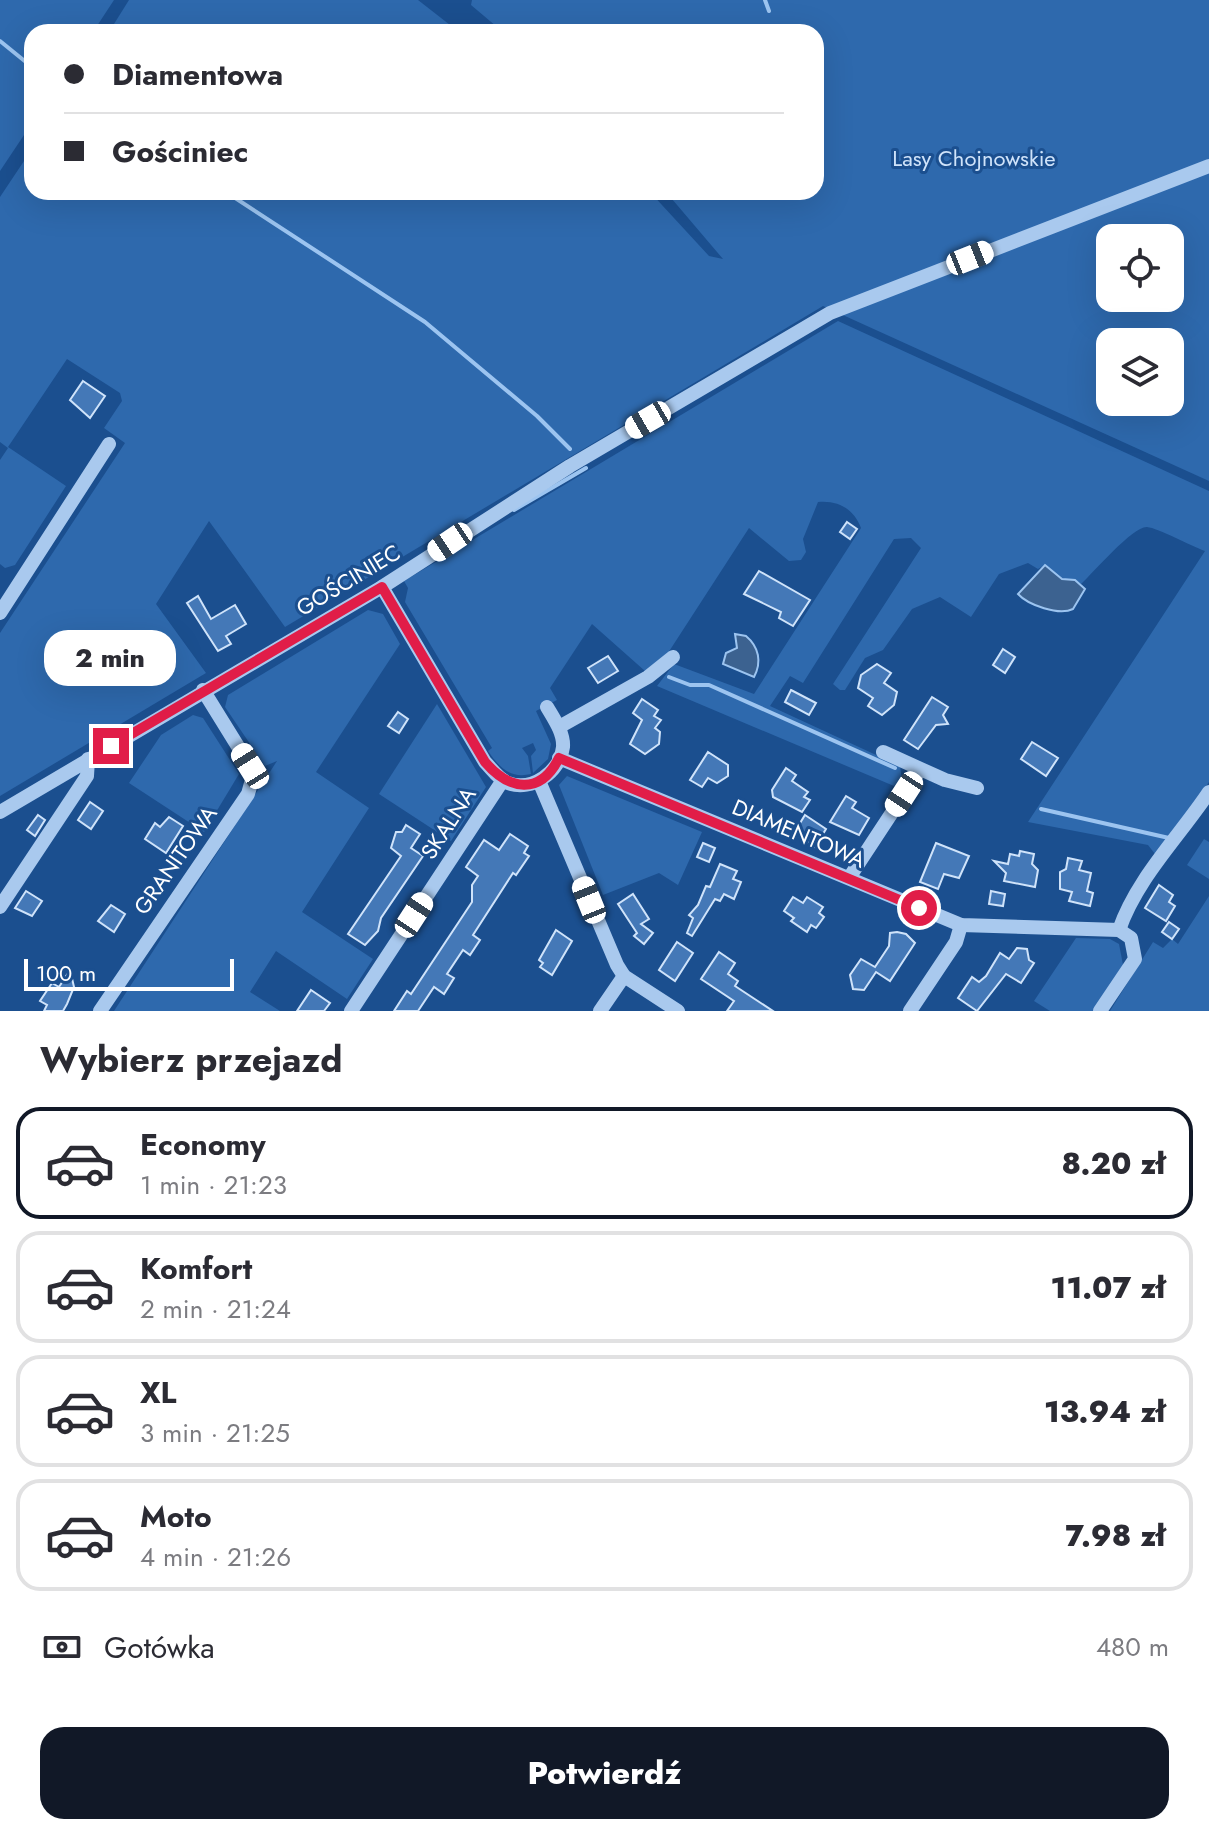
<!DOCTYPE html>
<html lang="pl">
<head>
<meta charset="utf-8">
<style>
  :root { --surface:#fff; --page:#f2f2f3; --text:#2b2b33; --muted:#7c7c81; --line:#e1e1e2; --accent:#111827 }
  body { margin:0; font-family:Jost,sans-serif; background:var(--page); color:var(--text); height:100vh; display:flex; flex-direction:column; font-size:30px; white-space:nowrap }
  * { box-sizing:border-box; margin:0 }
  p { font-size:26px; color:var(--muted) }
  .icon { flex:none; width:44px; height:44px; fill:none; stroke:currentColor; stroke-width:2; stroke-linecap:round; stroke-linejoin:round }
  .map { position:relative; height:1011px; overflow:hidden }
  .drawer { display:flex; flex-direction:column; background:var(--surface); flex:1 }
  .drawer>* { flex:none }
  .banner { position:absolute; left:24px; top:24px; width:800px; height:176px; border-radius:24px; box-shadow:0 8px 32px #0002; display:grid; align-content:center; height:176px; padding:0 40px; background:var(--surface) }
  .buttons { position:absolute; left:1096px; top:224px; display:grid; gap:16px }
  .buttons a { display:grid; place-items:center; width:88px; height:88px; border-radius:16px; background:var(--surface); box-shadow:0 8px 32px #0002; font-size:40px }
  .scale { position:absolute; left:24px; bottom:20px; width:210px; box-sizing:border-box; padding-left:8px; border:4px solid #fff; border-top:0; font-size:22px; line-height:28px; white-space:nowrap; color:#fff; -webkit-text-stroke:6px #1b4f8f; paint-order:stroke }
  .end { position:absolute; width:36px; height:36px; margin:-18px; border:10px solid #e11d48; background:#fff; box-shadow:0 0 0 4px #fff }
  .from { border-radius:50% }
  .bubble { position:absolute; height:56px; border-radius:24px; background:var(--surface); box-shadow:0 8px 32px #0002; font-size:26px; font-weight:800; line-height:56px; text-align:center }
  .car { position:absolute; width:24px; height:48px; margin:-24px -12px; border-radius:10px; box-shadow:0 0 6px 2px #0007; background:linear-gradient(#fff 24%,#345 0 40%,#fff 0 76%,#345 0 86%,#fff 0) }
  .banner b { display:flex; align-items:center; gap:28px; height:76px; font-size:30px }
  .banner b+b { border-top:2px solid var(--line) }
  .banner i { width:20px; height:20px; background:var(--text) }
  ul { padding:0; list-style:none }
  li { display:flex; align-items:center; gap:24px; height:112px; margin:0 16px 12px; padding:0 24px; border:4px solid var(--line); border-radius:24px }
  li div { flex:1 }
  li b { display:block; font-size:30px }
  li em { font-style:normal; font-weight:800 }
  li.selected { border-color:var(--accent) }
  li>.icon { width:72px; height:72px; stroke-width:1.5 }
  h2 { padding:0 40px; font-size:36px; line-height:96px }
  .pay { display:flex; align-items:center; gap:20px; height:88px; padding:0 40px; font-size:30px }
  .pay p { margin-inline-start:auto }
  .button { display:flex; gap:16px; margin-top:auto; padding:16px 40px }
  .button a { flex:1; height:92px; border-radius:24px; background:var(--accent); color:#fff; font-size:32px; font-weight:800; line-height:92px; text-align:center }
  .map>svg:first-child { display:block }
  .green { fill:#2e69ad; fill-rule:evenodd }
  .water { fill:#3c6290; stroke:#9cc4f0; stroke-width:2 }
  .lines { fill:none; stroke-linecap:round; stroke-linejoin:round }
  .stream { stroke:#9cc4f0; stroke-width:4 }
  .building { fill:#4478b7; stroke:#cfe3fa; stroke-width:2 }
  .minor { stroke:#a9c9ee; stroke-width:14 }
  .route { stroke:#e11d48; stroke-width:10 }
  .labels { text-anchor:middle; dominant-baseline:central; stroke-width:6; stroke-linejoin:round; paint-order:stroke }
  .park-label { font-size:22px; fill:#cfe3fa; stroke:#1b4f8f }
  .street-label { font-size:22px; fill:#fff; stroke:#1b4f8f }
</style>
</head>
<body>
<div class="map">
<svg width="1209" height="1011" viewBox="0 0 1209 1011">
  <rect width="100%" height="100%" fill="#1b4f8f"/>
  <!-- green -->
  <g class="green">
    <path d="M0,0H114L93,32H32V123L0,171Z"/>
    <path d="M129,0H418L459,32H109Z"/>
    <path d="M472,0H1209V481L823,306L285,627L209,521L156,604L206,673L0,796V633L125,443L104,428L122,401L120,393L67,359L8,447L66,486L15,565L5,568L0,564V460L8,448L0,442V197L32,149V192H650L709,256L723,259L666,192H816V32H503L471,5ZM1110,238H1170V298H1110ZM1110,342H1170V402H1110Z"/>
    <path d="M838,321L1209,491V782L1175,834L1155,854L1148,845L1028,822L1205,551C1191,546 1158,528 1147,527C1133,526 1094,572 1081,584L1062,579L1045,565L1038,569L1028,563L999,574L971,617L940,597L912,609L883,650L865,658L845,690H840L833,684L921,548L911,538L894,539L803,683L790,676L770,706L900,766L902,780L894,786L657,686L674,664L754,694L861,528C854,509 838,500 818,502L803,539L806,552L801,560L789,561L749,528L668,653L645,671L592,624L550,688L557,700L536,711L551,744L548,759L533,773L531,756L536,750L533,743L522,748L528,756L531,774C510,779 499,767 488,751L492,748L405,602L408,588L404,581Z"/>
    <path d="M368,610L383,614L400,644L316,772L369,808L302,912L373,959L347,999L276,951L250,992L280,1011H114L277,761L265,766L225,707L228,695Z"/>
    <path d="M437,704L486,787L451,841L379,794Z"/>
    <path d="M193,715L203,718L239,774L204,832L129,783L161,735Z"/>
    <path d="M567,776L702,832L678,885L659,873L603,895L559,785Z"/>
    <path d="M1204,839L1209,842V879L1187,865Z"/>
    <path d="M1209,896V1011H1110L1153,942L1163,948L1172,939L1178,944Z"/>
    <path d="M1076,938L1110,939L1119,944L1123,965L1094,1011H1050L1034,1001Z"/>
  </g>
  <!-- water -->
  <g class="water">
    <path d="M1045,565L1062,579L1075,580L1085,589L1073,609C1059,616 1028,605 1018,594Z"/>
    <path d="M735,634L746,636C759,647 762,662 754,677L723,664L726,653L737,648Z"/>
  </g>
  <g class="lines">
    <!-- stream -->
    <g class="stream">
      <path d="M765,0L769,11"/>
      <path d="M0,41L32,67"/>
      <path d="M226,192L425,322L537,416L570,449"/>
      <path d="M514,510L586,468"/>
      <path d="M669,677L690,685H709L895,768"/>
      <path d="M1041,809L1169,838"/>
    </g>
  </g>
  <!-- building -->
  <g class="building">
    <path d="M83,381L105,396L90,418L70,400Z"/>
    <path d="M847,522L857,529L850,539L840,532Z"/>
    <path d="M759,571L810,600L793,626L779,618L781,612L744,594Z"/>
    <path d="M198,596L211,619L235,605L246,624L226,636L231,644L218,651L187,603Z"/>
    <path d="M1003,649L1015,657L1005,673L993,665Z"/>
    <path d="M608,656L618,671L598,683L588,668Z"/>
    <path d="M877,664L891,673L884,683L897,692L894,705L882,715L868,706L873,698L858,688L861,675Z"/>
    <path d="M791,690L816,703L809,715L785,702Z"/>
    <path d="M932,697L948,707L943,715L948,724L936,725L918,749L904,740Z"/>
    <path d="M642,699L658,710L654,716L661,720L655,728L660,732L659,744L645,754L630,744L642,720L633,713Z"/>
    <path d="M398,712L408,719L399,733L388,726Z"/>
    <path d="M1032,742L1058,758L1046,776L1021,759Z"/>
    <path d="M708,752L728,765V776L717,783L708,778L702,787L690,780Z"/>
    <path d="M786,768L796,775L792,781L808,792L804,797L810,800L802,812L773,797L772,790Z"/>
    <path d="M846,796L856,802L852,808L869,818L859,835L830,822Z"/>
    <path d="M90,802L103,811L91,829L78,820Z"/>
    <path d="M38,815L45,820L35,836L27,830Z"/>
    <path d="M805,815L826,829L815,847L794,833Z"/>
    <path d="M169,817L183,826L166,853L145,839L155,823L160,827Z"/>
    <path d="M406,825L420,834L411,848L423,856L381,918L378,931L365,945L348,934L401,856L391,848L396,832H402Z"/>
    <path d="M510,834L528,846L524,853L529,856L516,875L513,873L473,935L480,940L470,955L463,950L447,974L454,978L444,994L434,987L418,1011H394L407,991L411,994L472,902V885L478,876L466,867L484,840L499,850Z"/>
    <path d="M703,843L715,848L709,862L697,857Z"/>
    <path d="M936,843L969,856L959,878L944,874L938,889L920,882Z"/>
    <path d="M1020,851L1034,854L1032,864L1038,870L1035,887L1004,881L1006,873L994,861L1008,864L1010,854L1019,856Z"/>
    <path d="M1068,858L1082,861L1079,870L1091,873L1087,891L1093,893L1090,906L1069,901L1072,892L1060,889V872L1066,869Z"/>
    <path d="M720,864L737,871L733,879L741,882L734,899L724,894L720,901L715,899L692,936L687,933L693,918L689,915L698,905L706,886L710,887Z"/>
    <path d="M1159,885L1173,895L1169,902L1175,906L1166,921L1145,908Z"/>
    <path d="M26,891L42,901L32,916L15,908Z"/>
    <path d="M991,891L1005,894L1003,906L989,904Z"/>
    <path d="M633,894L649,919L641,924L653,933L644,944L634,936L637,933L618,904Z"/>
    <path d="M793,897L803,903L807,897L823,907L819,913L824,917L816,928L811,925L807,932L791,921L794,918L784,911Z"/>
    <path d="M111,905L125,914L114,932L98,921Z"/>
    <path d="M1169,922L1179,929L1172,939L1162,932Z"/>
    <path d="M556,930L572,941L552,975L540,967L543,963L539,960Z"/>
    <path d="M897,932L906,934L915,943L890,981L876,972L864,990L853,989L850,975L861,959L875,967L889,946L890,933Z"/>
    <path d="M677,942L693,953L675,981L659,970Z"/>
    <path d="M1017,948L1027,949L1029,960L1034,963L1021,983L1006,974L977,1011L958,998L972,977L979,982L986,976L1000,953L1009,959Z"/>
    <path d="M719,952L735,963L728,974L738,981L735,986L773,1011H727L734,1001L701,979Z"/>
    <path d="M70,970L74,987L67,1004L63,1011H44L47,1005L40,1001L52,983L59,987Z"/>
    <path d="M311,990L330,1003L324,1011H297Z"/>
  </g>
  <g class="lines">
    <!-- minor -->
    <g class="minor">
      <path d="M382,587L485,762C492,769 498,779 508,783C532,792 560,772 563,747C564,733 554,719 547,707"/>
      <path d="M0,613L109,444"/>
      <path d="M559,727L648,677L673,657"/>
      <path d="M883,752L945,780L977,788"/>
      <path d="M559,758L961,925L1119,930L1131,938L1135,959L1100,1011"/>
      <path d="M539,781L617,965L624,976L678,1011"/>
      <path d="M0,812L382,587L570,466L830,313L1209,166"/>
      <path d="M849,878L920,770"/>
      <path d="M0,907L87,776L88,759"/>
      <path d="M1119,930C1137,878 1179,837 1209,792"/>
      <path d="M100,1011L248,794L253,776L250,766L203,690"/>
      <path d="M351,1011L503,780"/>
      <path d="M600,1011L624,976"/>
      <path d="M910,1011L956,942L961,925"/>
    </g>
  </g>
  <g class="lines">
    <!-- route -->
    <path class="route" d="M111,746L382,587L485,762C509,790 540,796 559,758L919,908"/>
  </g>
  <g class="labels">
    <!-- park labels -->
    <g class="park-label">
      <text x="974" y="158">Lasy Chojnowskie</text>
    </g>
    <!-- street labels -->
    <g class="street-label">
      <text transform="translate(348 580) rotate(-31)">GOŚCINIEC</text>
      <text transform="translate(448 823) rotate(-57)">SKALNA</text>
      <text transform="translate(799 833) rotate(23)">DIAMENTOWA</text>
      <text transform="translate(175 860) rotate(-55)">GRANITOWA</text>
    </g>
  </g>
</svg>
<div class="buttons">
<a><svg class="icon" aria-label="locate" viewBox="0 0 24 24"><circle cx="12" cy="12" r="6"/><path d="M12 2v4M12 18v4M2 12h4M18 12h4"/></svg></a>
<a><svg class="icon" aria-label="layers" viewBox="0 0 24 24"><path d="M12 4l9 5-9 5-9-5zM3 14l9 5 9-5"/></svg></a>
</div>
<div class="scale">100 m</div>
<i class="end from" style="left:919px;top:908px"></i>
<i class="end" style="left:111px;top:746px"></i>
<div class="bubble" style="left:44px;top:630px;width:132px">2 min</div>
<i class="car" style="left:970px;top:258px;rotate:68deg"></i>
<i class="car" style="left:648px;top:420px;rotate:240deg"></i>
<i class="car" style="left:450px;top:542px;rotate:236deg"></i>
<i class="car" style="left:250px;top:766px;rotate:328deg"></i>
<i class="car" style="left:904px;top:794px;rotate:213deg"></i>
<i class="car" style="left:589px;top:900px;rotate:338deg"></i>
<i class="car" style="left:414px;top:915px;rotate:33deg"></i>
<div class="banner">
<b><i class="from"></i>Diamentowa</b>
<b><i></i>Gościniec</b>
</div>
</div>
<section class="drawer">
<h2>Wybierz przejazd</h2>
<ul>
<li class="selected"><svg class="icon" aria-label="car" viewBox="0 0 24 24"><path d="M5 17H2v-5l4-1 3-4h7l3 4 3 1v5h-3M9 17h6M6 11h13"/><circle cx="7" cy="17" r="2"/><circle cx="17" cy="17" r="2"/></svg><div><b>Economy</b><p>1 min · 21:23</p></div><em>8.20 zł</em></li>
<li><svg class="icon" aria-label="car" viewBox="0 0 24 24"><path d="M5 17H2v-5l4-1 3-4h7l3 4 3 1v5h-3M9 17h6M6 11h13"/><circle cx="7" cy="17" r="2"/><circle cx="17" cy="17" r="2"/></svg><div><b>Komfort</b><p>2 min · 21:24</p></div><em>11.07 zł</em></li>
<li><svg class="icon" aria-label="car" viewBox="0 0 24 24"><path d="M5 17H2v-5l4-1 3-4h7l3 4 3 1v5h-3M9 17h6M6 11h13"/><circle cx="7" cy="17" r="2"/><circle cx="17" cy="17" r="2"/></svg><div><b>XL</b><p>3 min · 21:25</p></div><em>13.94 zł</em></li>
<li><svg class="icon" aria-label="car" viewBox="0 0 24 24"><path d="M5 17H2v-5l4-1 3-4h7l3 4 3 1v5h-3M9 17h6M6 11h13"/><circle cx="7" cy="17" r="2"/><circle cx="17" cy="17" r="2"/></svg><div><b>Moto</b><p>4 min · 21:26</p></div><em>7.98 zł</em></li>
</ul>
<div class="pay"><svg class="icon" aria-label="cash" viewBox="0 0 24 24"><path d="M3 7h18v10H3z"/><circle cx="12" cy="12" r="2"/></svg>Gotówka<p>480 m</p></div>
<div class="button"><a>Potwierdź</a></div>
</section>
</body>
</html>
